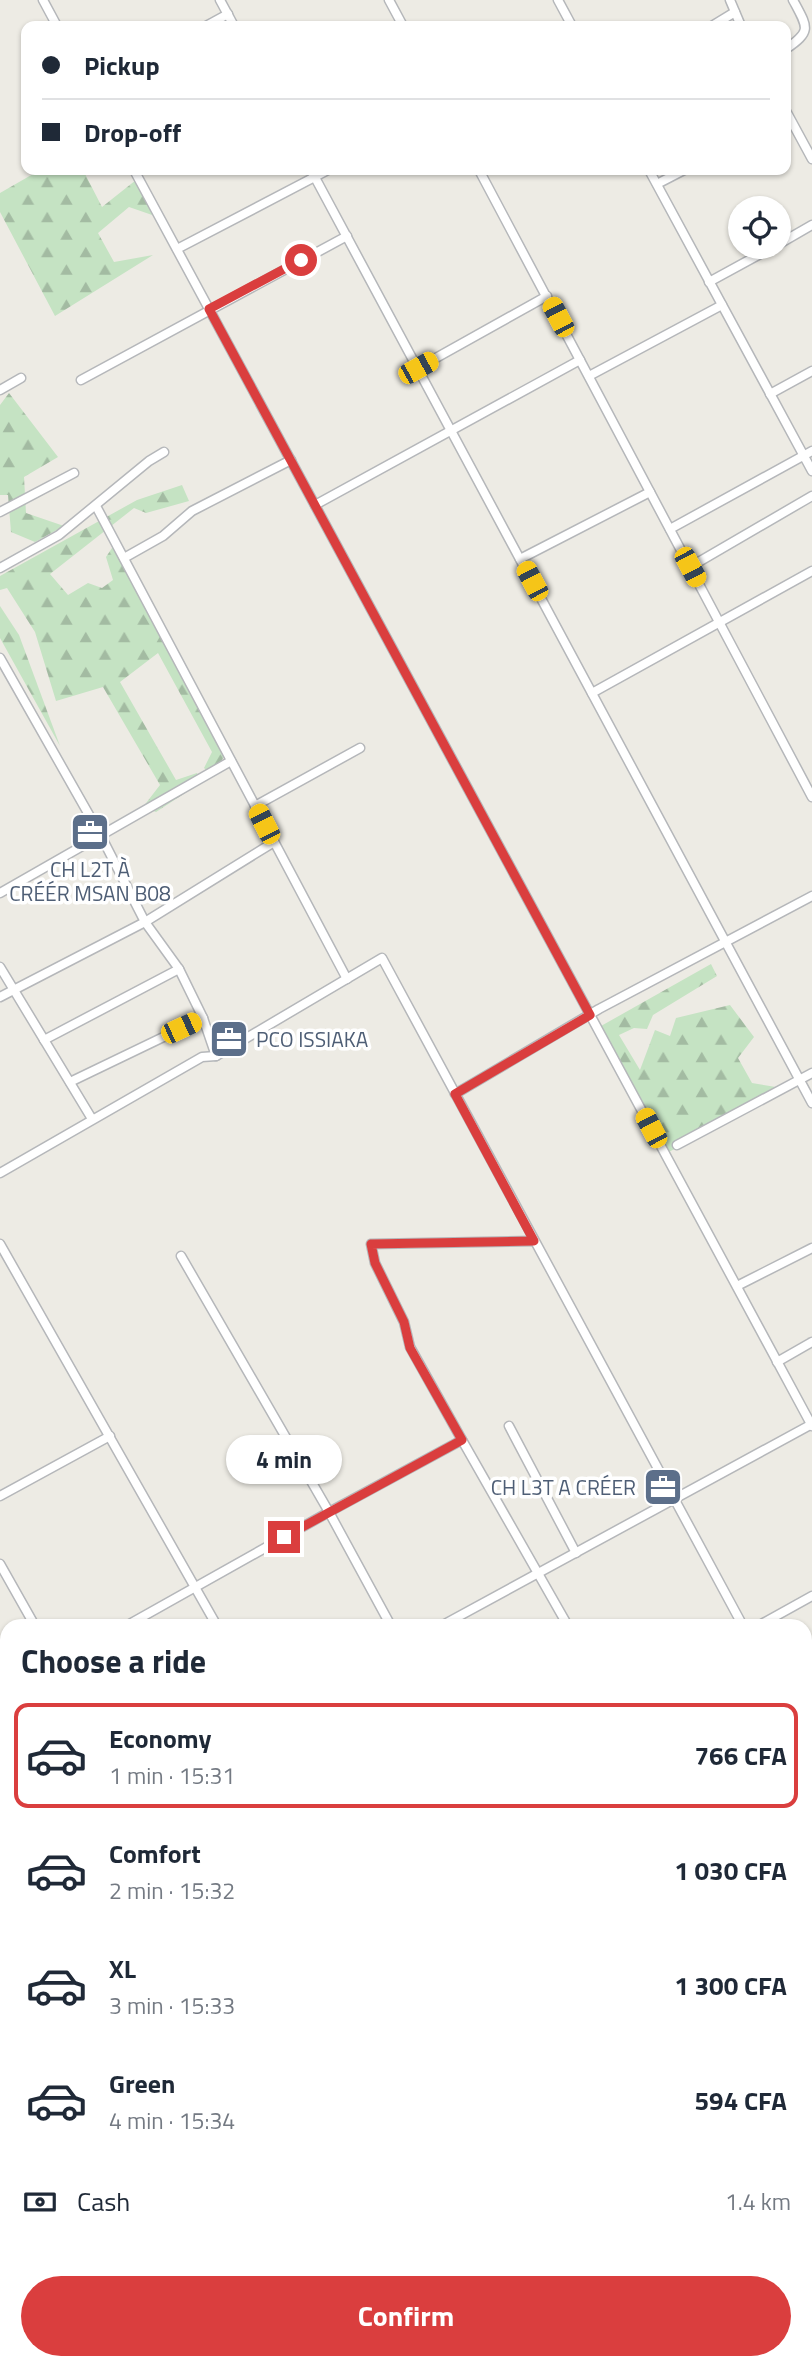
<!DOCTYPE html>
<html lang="en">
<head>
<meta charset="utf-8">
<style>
  :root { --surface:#fff; --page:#f6f6f7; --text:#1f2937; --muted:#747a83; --line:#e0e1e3; --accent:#da3e3e }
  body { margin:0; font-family:"Titillium Web",sans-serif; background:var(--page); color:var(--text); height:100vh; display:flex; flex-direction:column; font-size:26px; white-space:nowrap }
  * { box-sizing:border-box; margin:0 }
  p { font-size:23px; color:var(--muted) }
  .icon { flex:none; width:38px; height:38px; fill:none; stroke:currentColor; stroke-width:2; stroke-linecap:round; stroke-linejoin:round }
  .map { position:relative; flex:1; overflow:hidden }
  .sheet { position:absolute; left:0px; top:1619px; width:812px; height:751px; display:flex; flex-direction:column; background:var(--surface); border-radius:21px 21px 0 0; box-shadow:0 2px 5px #0004 }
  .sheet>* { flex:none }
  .hud { position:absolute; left:21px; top:21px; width:770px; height:154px; border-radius:14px; box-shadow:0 2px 5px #0004; display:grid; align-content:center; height:154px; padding:0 21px; background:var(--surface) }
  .controls { position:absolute; left:728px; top:196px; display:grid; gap:14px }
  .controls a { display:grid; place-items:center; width:63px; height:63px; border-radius:50%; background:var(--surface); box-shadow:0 2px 5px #0004; font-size:35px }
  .end { position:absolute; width:32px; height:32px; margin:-16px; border:9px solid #da3e3e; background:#fff; box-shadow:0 0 0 4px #fff }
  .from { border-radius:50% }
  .bubble { position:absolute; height:49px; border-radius:24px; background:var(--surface); box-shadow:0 2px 5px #0004; font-size:23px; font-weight:700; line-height:49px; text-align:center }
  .car { position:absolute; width:21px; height:42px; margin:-21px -10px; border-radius:9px; box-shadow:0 0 5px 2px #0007; background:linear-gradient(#f5c518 24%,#345 0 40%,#f5c518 0 76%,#345 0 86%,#f5c518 0) }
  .hud b { display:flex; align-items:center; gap:24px; height:66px; font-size:26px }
  .hud b+b { border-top:2px solid var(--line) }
  .hud i { width:18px; height:18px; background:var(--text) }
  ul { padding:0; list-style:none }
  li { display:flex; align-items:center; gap:21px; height:105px; margin:0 14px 10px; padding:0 7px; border:4px solid transparent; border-radius:14px }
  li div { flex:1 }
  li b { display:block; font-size:26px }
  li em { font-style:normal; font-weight:700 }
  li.active { border-color:var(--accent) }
  li>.icon { width:63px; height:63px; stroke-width:1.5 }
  h2 { padding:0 21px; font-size:32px; line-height:84px }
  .pay { display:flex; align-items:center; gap:18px; height:77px; padding:0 21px; font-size:26px }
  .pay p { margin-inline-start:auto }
  .primary-button { display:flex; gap:14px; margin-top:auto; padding:14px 21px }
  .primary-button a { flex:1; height:80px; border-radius:42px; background:var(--accent); color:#fff; font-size:28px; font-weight:700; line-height:80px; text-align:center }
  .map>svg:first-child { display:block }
  .forest { fill:url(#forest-firs) }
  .cemetery { fill:url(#cemetery-stones) }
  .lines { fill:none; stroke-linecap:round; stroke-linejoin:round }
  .street-casing { stroke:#b5b7ba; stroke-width:11 }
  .street { stroke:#fff; stroke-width:8 }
  .route { stroke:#da3e3e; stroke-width:9 }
  .labels { text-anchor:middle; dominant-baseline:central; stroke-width:7; stroke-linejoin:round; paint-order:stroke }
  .service-label { font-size:21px; fill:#4e5e75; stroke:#fff }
</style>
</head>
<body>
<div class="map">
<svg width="812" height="2368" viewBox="0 0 812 2368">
  <defs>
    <pattern id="forest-firs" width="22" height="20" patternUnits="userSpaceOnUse" patternTransform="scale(1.75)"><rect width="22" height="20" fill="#c5e3c3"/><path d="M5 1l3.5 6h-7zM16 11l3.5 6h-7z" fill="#a3bba2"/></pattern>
    <pattern id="cemetery-stones" width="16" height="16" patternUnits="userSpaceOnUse" patternTransform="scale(1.75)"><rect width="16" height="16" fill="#c5e3c3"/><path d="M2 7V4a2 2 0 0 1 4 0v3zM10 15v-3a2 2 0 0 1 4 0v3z" fill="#a3bba2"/></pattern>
  </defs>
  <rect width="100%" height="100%" fill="#edebe4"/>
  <!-- forest -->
  <g class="forest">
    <path d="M40,170H83L102,207L136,180L155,216L129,207L98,233L114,262L153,255L55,316L0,212V193Z"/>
    <path d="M9,393L58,457L24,477L26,513L64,526L35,542L11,532L8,495H0V405Z"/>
    <path d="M182,485L189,501L146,513L134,508L50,574L68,595L88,583L102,588L113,580L106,557L118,539L225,754L214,777L204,768L212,752L158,653L120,682L176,780L197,773L202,782L156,812L143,807L160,785L103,687L56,701L35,632L7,588L0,590V576L137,500Z"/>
    <path d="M0,606L19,635L60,746L0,638Z"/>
    <path d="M711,964L717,976L653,1015L647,1029L634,1028L619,1035L640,1070L655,1030L670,1036L676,1018L730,1005L754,1037L738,1058L752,1083L782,1088L669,1152L601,1026Z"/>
  </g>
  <!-- cemetery -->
  <rect class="cemetery" x="805" y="2280" width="7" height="88"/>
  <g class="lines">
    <!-- street casing -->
    <g class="street-casing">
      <g id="street">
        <path d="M43,0L57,26"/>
        <path d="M220,0L234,26"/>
        <path d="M389,0L403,26"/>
        <path d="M558,0L572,26"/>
        <path d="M730,0L741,26"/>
        <path d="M206,26L228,14"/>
        <path d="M712,26L735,12"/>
        <path d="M786,49C812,31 808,28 793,0"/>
        <path d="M786,111L812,159"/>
        <path d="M134,170L812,1426"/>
        <path d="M311,170L812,1103"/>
        <path d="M479,170L812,797"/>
        <path d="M649,170L812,471"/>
        <path d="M657,184L684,170"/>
        <path d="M779,244L812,225"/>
        <path d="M177,249L328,170"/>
        <path d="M709,282L773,247"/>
        <path d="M418,368L547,296"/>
        <path d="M589,376L722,305"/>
        <path d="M81,380L347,236"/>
        <path d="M0,390L21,378"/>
        <path d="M770,394L812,371"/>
        <path d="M315,505L580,360"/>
        <path d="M96,506L347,979"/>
        <path d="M0,512L74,473"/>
        <path d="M670,529L812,451"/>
        <path d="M124,558L163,536L192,511L291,460"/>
        <path d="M520,559L650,492"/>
        <path d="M690,567L812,496"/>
        <path d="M0,568L59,535L149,461L164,452"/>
        <path d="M0,658L101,836L145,922L179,969L203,1018L216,1056"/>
        <path d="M592,693L812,571"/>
        <path d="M255,806L360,748"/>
        <path d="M0,893L231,761"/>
        <path d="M0,967L92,1119"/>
        <path d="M0,997L145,922L274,842"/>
        <path d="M44,1040L179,969"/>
        <path d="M70,1082L203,1018"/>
        <path d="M455,1094L599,1009L812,896"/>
        <path d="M677,1145L812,1073"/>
        <path d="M0,1173L202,1057L216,1056L382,958L743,1626"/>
        <path d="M0,1244L217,1626"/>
        <path d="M181,1256L329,1512L462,1440L568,1626"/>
        <path d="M737,1286L812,1248"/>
        <path d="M777,1362L812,1342"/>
        <path d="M509,1426L576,1553"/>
        <path d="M462,1440L410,1347L404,1322L375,1263L371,1244L534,1241"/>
        <path d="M0,1496L110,1436"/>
        <path d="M0,1564L35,1626"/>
        <path d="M126,1626L329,1512L391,1626"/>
        <path d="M441,1626L812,1424"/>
        <path d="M758,1626L812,1596"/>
        <path d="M0,1698L7,1694"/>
        <path d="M805,1741L812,1754"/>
        <path d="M805,1778L812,1775"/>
        <path d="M0,1870L7,1883"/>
        <path d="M805,1948L812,1944"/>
        <path d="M805,2001L812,1997"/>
        <path d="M0,2048L7,2044"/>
        <path d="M805,2059L812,2072"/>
        <path d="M805,2121L812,2117"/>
        <path d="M0,2199L7,2213"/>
        <path d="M805,2213L812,2211"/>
        <path d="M805,2274L812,2275"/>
        <path d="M796,2362V2368"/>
        <path d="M37,2368V2362"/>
        <path d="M97,2368V2362"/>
        <path d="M205,2368L223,2362"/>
        <path d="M252,2368L253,2362"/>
        <path d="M326,2368L327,2362"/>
        <path d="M393,2368L394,2362"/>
        <path d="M517,2368L518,2362"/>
        <path d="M604,2368L605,2362"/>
        <path d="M717,2368L718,2362"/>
      </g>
    </g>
    <!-- street -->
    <use href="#street" class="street"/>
  </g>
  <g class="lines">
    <!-- route -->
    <path class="route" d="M284,1537L462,1440L410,1348L404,1322L375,1263L371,1244L534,1241L455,1094L590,1015L209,309L301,260"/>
  </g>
  <!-- icons -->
  <defs>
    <g id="office-square" transform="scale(2.0125)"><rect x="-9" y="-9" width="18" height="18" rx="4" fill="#5c6f8a" stroke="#fff"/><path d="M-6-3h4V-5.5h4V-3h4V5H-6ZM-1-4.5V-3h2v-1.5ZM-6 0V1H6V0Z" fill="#fff"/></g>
  </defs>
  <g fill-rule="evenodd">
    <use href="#office-square" x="90" y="832"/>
    <use href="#office-square" x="229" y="1039"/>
    <use href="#office-square" x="663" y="1487"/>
  </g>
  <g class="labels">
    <!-- service labels -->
    <g class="service-label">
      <text x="90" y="869">CH L2T À<tspan x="90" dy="24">CRÉÉR MSAN B08</tspan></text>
      <text x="256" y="1039" text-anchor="start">PCO ISSIAKA</text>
      <text x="636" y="1487" text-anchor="end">CH L3T A CRÉER</text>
    </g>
  </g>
</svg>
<div class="controls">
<a><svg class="icon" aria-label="locate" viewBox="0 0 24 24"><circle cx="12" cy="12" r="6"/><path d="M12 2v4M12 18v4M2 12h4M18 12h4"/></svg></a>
</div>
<i class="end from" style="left:301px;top:260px"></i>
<i class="end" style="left:284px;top:1537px"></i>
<div class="bubble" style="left:226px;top:1435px;width:116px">4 min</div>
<i class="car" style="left:558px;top:317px;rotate:332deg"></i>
<i class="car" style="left:418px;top:368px;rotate:61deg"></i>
<i class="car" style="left:690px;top:567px;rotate:152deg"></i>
<i class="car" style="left:532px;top:581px;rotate:332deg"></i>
<i class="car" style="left:264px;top:824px;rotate:333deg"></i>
<i class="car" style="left:181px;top:1028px;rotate:65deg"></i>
<i class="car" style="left:651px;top:1128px;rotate:332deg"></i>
<div class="hud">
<b><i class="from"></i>Pickup</b>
<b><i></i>Drop-off</b>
</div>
<section class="sheet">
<h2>Choose a ride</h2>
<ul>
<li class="active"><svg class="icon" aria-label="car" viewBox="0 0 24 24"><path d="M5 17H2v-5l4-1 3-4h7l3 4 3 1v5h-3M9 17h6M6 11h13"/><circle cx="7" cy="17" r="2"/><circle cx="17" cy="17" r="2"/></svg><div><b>Economy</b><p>1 min · 15:31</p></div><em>766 CFA</em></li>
<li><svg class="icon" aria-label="car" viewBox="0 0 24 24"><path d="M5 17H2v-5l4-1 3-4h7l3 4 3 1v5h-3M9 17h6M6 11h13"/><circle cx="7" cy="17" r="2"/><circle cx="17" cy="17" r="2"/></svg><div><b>Comfort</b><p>2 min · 15:32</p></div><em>1 030 CFA</em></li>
<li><svg class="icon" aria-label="car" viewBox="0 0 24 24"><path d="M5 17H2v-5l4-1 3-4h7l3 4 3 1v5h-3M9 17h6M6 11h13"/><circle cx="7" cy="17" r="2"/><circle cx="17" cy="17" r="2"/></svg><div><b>XL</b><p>3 min · 15:33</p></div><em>1 300 CFA</em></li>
<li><svg class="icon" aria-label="car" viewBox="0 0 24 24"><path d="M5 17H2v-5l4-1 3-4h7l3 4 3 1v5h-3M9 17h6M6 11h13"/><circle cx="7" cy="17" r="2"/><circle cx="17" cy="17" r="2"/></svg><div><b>Green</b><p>4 min · 15:34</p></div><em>594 CFA</em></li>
</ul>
<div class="pay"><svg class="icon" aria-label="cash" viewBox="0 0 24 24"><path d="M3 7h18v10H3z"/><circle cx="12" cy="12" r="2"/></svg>Cash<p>1.4 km</p></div>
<div class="primary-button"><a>Confirm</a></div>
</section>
</div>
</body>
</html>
